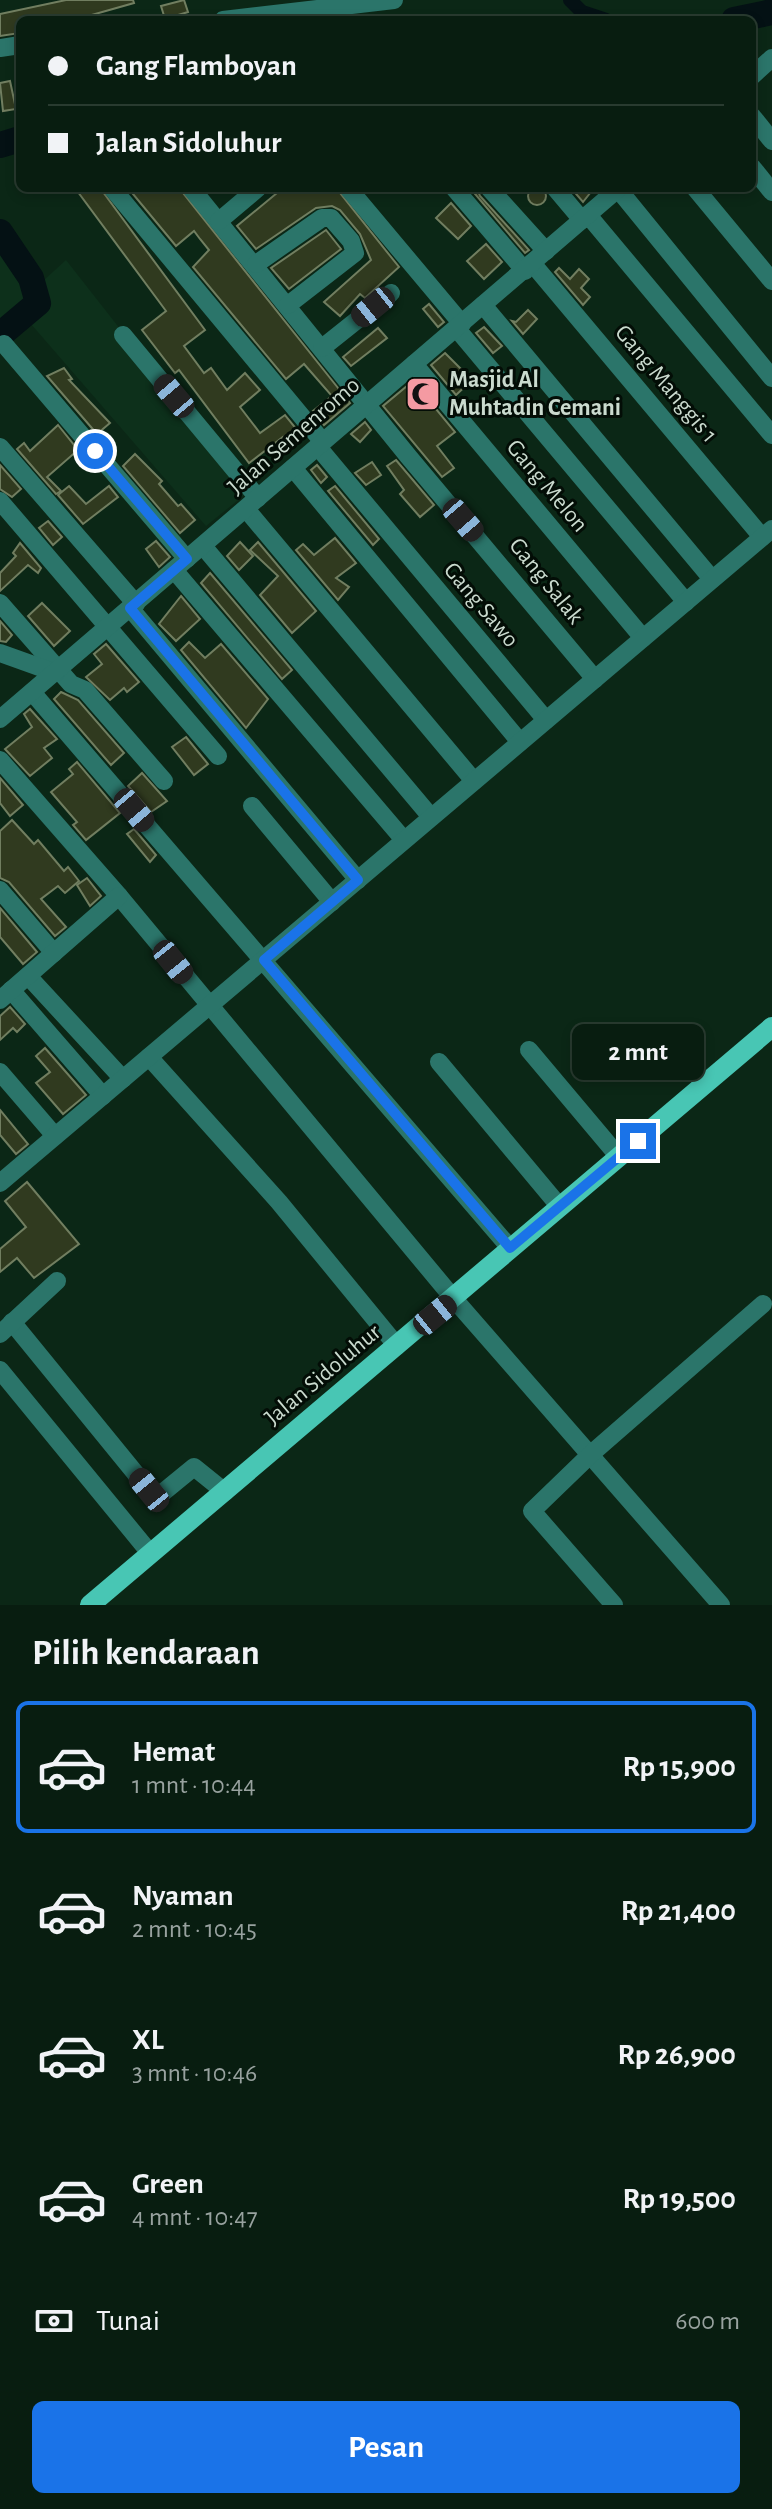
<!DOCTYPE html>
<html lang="id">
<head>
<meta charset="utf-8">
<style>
  :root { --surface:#081d10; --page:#112619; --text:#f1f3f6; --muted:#98a29f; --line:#293b30; --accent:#1a73e8 }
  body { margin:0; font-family:"Alegreya Sans",sans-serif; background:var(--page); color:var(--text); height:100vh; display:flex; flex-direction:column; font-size:30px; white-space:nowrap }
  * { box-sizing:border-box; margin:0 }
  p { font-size:26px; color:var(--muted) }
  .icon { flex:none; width:44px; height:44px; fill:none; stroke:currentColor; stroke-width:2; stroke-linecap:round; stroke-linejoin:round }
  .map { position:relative; height:1605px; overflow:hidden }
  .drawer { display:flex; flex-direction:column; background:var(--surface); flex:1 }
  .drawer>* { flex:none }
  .guide { position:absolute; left:16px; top:16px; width:740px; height:176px; border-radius:12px; box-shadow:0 4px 12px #0003,0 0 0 2px var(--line); display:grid; align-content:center; height:176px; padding:0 32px; background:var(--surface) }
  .end { position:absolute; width:36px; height:36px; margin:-18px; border:10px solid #1a73e8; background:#fff; box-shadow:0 0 0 4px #fff }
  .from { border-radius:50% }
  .bubble { position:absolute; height:56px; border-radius:12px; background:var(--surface); box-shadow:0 4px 12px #0003,0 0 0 2px var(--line); font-size:26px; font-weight:600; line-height:56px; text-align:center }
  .car { position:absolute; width:24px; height:48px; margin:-24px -12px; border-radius:10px; box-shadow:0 0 6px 2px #0007; background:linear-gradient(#222 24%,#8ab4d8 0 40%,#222 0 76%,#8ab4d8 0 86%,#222 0) }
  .guide b { display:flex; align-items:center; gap:28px; height:76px; font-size:30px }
  .guide b+b { border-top:2px solid var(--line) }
  .guide i { width:20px; height:20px; background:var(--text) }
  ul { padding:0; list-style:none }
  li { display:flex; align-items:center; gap:24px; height:132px; margin:0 16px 12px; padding:0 16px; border:4px solid transparent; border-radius:12px }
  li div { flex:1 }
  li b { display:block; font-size:30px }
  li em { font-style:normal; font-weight:600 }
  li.active { border-color:var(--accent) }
  li>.icon { width:72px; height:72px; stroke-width:1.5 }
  h2 { padding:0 32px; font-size:36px; line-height:96px }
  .pay { display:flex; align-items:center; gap:20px; height:88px; padding:0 32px; font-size:30px }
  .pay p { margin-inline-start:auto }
  .action { display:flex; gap:16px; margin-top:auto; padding:16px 32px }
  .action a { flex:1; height:92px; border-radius:12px; background:var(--accent); color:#fff; font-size:32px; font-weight:600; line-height:92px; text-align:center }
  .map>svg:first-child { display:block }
  .built { fill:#0d301b }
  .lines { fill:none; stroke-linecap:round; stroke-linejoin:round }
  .canal { stroke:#041114; stroke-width:14 }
  .river { stroke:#041114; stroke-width:26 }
  .building { fill:#303a1f; stroke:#717e60; stroke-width:2 }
  .minor { stroke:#2b756a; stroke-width:18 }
  .major { stroke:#48c6b4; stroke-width:20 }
  .route { stroke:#1a73e8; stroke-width:10 }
  .labels { text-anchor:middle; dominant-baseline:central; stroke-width:6; stroke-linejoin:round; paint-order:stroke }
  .poi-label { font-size:24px; font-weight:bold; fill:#cadace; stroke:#030d06; text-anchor:start }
  .street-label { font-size:24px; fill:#cadace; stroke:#030d06 }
</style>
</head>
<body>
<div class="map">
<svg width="772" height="1605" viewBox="0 0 772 1605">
  <rect width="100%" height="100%" fill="#0b2716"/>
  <!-- built -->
  <path class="built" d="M0,239L31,292L66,260L248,492L206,526L18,309L0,322Z"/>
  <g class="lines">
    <!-- canal -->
    <path class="canal" d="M570,0L582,12L606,20"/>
    <!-- river -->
    <g class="river">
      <path d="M734,20L772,12"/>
      <path d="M0,145L20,139"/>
      <path d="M0,232L31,278L38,303L0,335"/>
    </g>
  </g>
  <!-- building -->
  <g class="building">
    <path d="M66,0H133L134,3L74,20H20V33L0,36V14Z"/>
    <path d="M184,0L188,12L165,19L161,6Z"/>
    <path d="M10,81L16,109L3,111L0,83Z"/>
    <circle cx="537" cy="196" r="9"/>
    <path d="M75,188H100L205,330L184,346L204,373L211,368L227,390L245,373L260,390L240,407L260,433L285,415L302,436L289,445L283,437L249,463L179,370L175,373L142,330L166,311Z"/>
    <path d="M128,188H179L350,403L324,425L313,411L332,396L304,364L286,379L193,267L209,250L200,239L194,231L176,246Z"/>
    <path d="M283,188H336L399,267L365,298L360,294L340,316L324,302L371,260L360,234L340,210L332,206L316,208L256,249L237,226Z"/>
    <path d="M470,188H477L480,196L529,250L525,253Z"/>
    <path d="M571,188H594L583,202Z"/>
    <path d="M451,203L471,226L458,239L436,218Z"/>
    <path d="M326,230L341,249L289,289L271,268Z"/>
    <path d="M486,244L502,262L484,279L467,261Z"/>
    <path d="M559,268L570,279L579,269L589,279L581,288L590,297L583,305L555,272Z"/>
    <path d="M429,304L444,322L438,327L423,309Z"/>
    <path d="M528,310L537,319L523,334L512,321L516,322Z"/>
    <path d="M484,327L502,346L493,353L476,333Z"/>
    <path d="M378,328L387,338L351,366L343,357Z"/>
    <path d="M445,353L472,380L456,395L431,365Z"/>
    <path d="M64,368L72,379L69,380L110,423L97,434L47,376Z"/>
    <path d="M413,381L455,432L437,446L454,468L442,477L383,406Z"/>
    <path d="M365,422L371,430L360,442L351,434Z"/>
    <path d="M58,425L78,450L47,477L61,491L56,494L17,449L24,443L30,451Z"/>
    <path d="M135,454L162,481L159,484L178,506L181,504L195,520L180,533L123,466Z"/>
    <path d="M396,460L434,505L420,517L400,494L404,490L387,466Z"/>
    <path d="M372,462L381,475L366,485L355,473Z"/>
    <path d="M0,465L21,489L12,497L0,489Z"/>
    <path d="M317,465L327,477L321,483L311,470Z"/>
    <path d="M69,486L86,504L109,486L118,497L83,524L58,495Z"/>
    <path d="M335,486L379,539L373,545L328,491Z"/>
    <path d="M48,521L62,537L53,545L39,528Z"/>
    <path d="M335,538L356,563L336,578L349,587L338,600L296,550L303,544L314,555Z"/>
    <path d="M156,541L170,557L159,567L146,549Z"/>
    <path d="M240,542L253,556L239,570L227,556Z"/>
    <path d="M258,542L316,611L292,633L260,595L278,576L250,550Z"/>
    <path d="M20,543L41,568L38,573L28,565L0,591V573L16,556L13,553Z"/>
    <path d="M210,573L292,670L282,679L201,583Z"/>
    <path d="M181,596L200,619L176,641L159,624Z"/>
    <path d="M42,603L70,631L54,646L28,616Z"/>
    <path d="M0,621L12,635L6,642L0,641Z"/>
    <path d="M189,642L205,658L221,644L268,699L246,728L181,650Z"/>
    <path d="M106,644L139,682L127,692L124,688L110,700L86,677L102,664L94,654Z"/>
    <path d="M61,692L78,700L124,753L111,765L54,699Z"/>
    <path d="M30,709L57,739L44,748L52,758L30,776L5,749L32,727L24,714Z"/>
    <path d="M186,737L208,764L194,775L172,747Z"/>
    <path d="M77,762L120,813L86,840L73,825L77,822L51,792L73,774L69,769Z"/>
    <path d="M142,773L167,801L151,812L128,786Z"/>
    <path d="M0,778L23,805L10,816L0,803Z"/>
    <path d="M12,820L34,844L38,840L64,871L68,867L79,881L65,893L58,886L41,899L66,927L55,936L9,882L0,878V831Z"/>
    <path d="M134,829L156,855L150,862L127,834Z"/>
    <path d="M87,878L101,896L90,906L77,885Z"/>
    <path d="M0,908L37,952L23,964L0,937Z"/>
    <path d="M10,1007L25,1024L17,1032L13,1028L0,1040V1016Z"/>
    <path d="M45,1048L86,1095L63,1114L36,1083L50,1072L36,1056Z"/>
    <path d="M0,1110L28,1144L16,1154L0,1135Z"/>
    <path d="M27,1182L79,1244L34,1278L17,1258L0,1272V1249L26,1227L5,1201Z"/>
  </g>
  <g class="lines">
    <!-- minor -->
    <g class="minor">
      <path d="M223,20L394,0"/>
      <path d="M0,48L20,45"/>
      <path d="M752,76L772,58"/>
      <path d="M752,116L772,141"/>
      <path d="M752,167L772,192"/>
      <path d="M112,188L323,442"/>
      <path d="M191,188L408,456L595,679"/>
      <path d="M348,188L462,324"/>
      <path d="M454,188L525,271"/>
      <path d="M489,188L546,251"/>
      <path d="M555,188L582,220"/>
      <path d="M695,188L772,281"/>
      <path d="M618,189L772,378"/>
      <path d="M588,215L772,435"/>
      <path d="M219,221L258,188"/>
      <path d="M532,263L762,537"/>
      <path d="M256,264L322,218H331L351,241L355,253L288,305"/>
      <path d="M483,305L712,579"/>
      <path d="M457,329L686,602"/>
      <path d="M123,335L258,498"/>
      <path d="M4,344L187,559"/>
      <path d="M322,348L391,293"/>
      <path d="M414,364L643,638"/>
      <path d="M0,447L136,604"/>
      <path d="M318,447L546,720"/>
      <path d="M293,468L520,742"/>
      <path d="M0,501L218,756"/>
      <path d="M246,509L474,781"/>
      <path d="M203,546L431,817"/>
      <path d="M174,570L404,840"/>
      <path d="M0,603L71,684L85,690L164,781"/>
      <path d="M130,608L358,880"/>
      <path d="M0,653L56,673"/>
      <path d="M32,692L510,1248"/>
      <path d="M0,719L619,188"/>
      <path d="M0,760L119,896L454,1299L721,1605"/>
      <path d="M252,806L332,902"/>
      <path d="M0,890L54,953"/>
      <path d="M28,976L123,1079"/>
      <path d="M11,990L103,1096"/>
      <path d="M0,1000L119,896"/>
      <path d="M529,1050L619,1157"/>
      <path d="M149,1057L279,1202L397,1346"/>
      <path d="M439,1062L560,1207"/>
      <path d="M0,1072L55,1136"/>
      <path d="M0,1183L772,529"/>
      <path d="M12,1322L149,1490L161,1494L194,1467L225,1492"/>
      <path d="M0,1334L57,1281"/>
      <path d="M0,1370L150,1553"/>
      <path d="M614,1605L532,1511L591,1454L763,1304"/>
    </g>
    <!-- major -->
    <path class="major" d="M90,1605L772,1027"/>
  </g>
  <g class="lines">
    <!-- route -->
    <path class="route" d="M95,451L187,559L130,608L358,880L264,960L510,1248L638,1141"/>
  </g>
  <!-- icons -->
  <defs>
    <g id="mosque-square" transform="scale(1.8)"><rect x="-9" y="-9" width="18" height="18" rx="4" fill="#f49aa2" stroke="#030d06"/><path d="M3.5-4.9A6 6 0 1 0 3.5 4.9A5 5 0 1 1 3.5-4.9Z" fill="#111"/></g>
  </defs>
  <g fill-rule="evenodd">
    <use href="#mosque-square" x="423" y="394"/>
  </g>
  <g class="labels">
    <!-- poi labels -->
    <g class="poi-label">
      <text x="449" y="380">Masjid Al<tspan x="449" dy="28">Muhtadin Cemani</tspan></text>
    </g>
    <!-- street labels -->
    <g class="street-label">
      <text transform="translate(666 384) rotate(50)">Gang Manggis 1</text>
      <text transform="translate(294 436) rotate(-41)">Jalan Semenromo</text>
      <text transform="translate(547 486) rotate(50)">Gang Melon</text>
      <text transform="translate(546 581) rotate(51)">Gang Salak</text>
      <text transform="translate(481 605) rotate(50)">Gang Sawo</text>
      <text transform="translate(323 1375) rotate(-40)">Jalan Sidoluhur</text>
    </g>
  </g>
</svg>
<i class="end from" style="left:95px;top:451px"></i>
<i class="end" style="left:638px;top:1141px"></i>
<div class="bubble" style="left:572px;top:1024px;width:132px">2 mnt</div>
<i class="car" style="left:373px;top:307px;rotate:231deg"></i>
<i class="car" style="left:174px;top:396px;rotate:320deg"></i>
<i class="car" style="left:463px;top:520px;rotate:139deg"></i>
<i class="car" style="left:134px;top:810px;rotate:140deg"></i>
<i class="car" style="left:173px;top:962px;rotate:141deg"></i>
<i class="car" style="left:435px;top:1315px;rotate:51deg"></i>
<i class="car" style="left:149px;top:1490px;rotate:321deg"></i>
<div class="guide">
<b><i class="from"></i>Gang Flamboyan</b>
<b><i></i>Jalan Sidoluhur</b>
</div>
</div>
<section class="drawer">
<h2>Pilih kendaraan</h2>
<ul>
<li class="active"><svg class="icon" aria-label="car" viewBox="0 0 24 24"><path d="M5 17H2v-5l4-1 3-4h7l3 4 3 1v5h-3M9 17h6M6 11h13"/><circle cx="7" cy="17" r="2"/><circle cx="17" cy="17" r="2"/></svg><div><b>Hemat</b><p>1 mnt · 10:44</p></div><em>Rp 15,900</em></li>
<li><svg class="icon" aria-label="car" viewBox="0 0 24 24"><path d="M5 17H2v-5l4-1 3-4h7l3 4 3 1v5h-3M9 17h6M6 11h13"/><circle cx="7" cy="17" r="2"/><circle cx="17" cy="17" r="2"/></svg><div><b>Nyaman</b><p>2 mnt · 10:45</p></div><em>Rp 21,400</em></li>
<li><svg class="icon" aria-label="car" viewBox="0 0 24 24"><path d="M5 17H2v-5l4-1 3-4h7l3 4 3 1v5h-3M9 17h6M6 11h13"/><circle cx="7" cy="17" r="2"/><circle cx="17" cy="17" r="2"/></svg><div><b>XL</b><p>3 mnt · 10:46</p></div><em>Rp 26,900</em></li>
<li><svg class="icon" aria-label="car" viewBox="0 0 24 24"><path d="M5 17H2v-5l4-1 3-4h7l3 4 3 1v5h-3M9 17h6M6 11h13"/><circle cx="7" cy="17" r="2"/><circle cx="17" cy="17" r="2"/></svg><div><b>Green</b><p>4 mnt · 10:47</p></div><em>Rp 19,500</em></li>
</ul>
<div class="pay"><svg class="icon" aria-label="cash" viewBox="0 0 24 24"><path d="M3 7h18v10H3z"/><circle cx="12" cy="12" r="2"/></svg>Tunai<p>600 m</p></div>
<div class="action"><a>Pesan</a></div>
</section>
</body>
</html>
